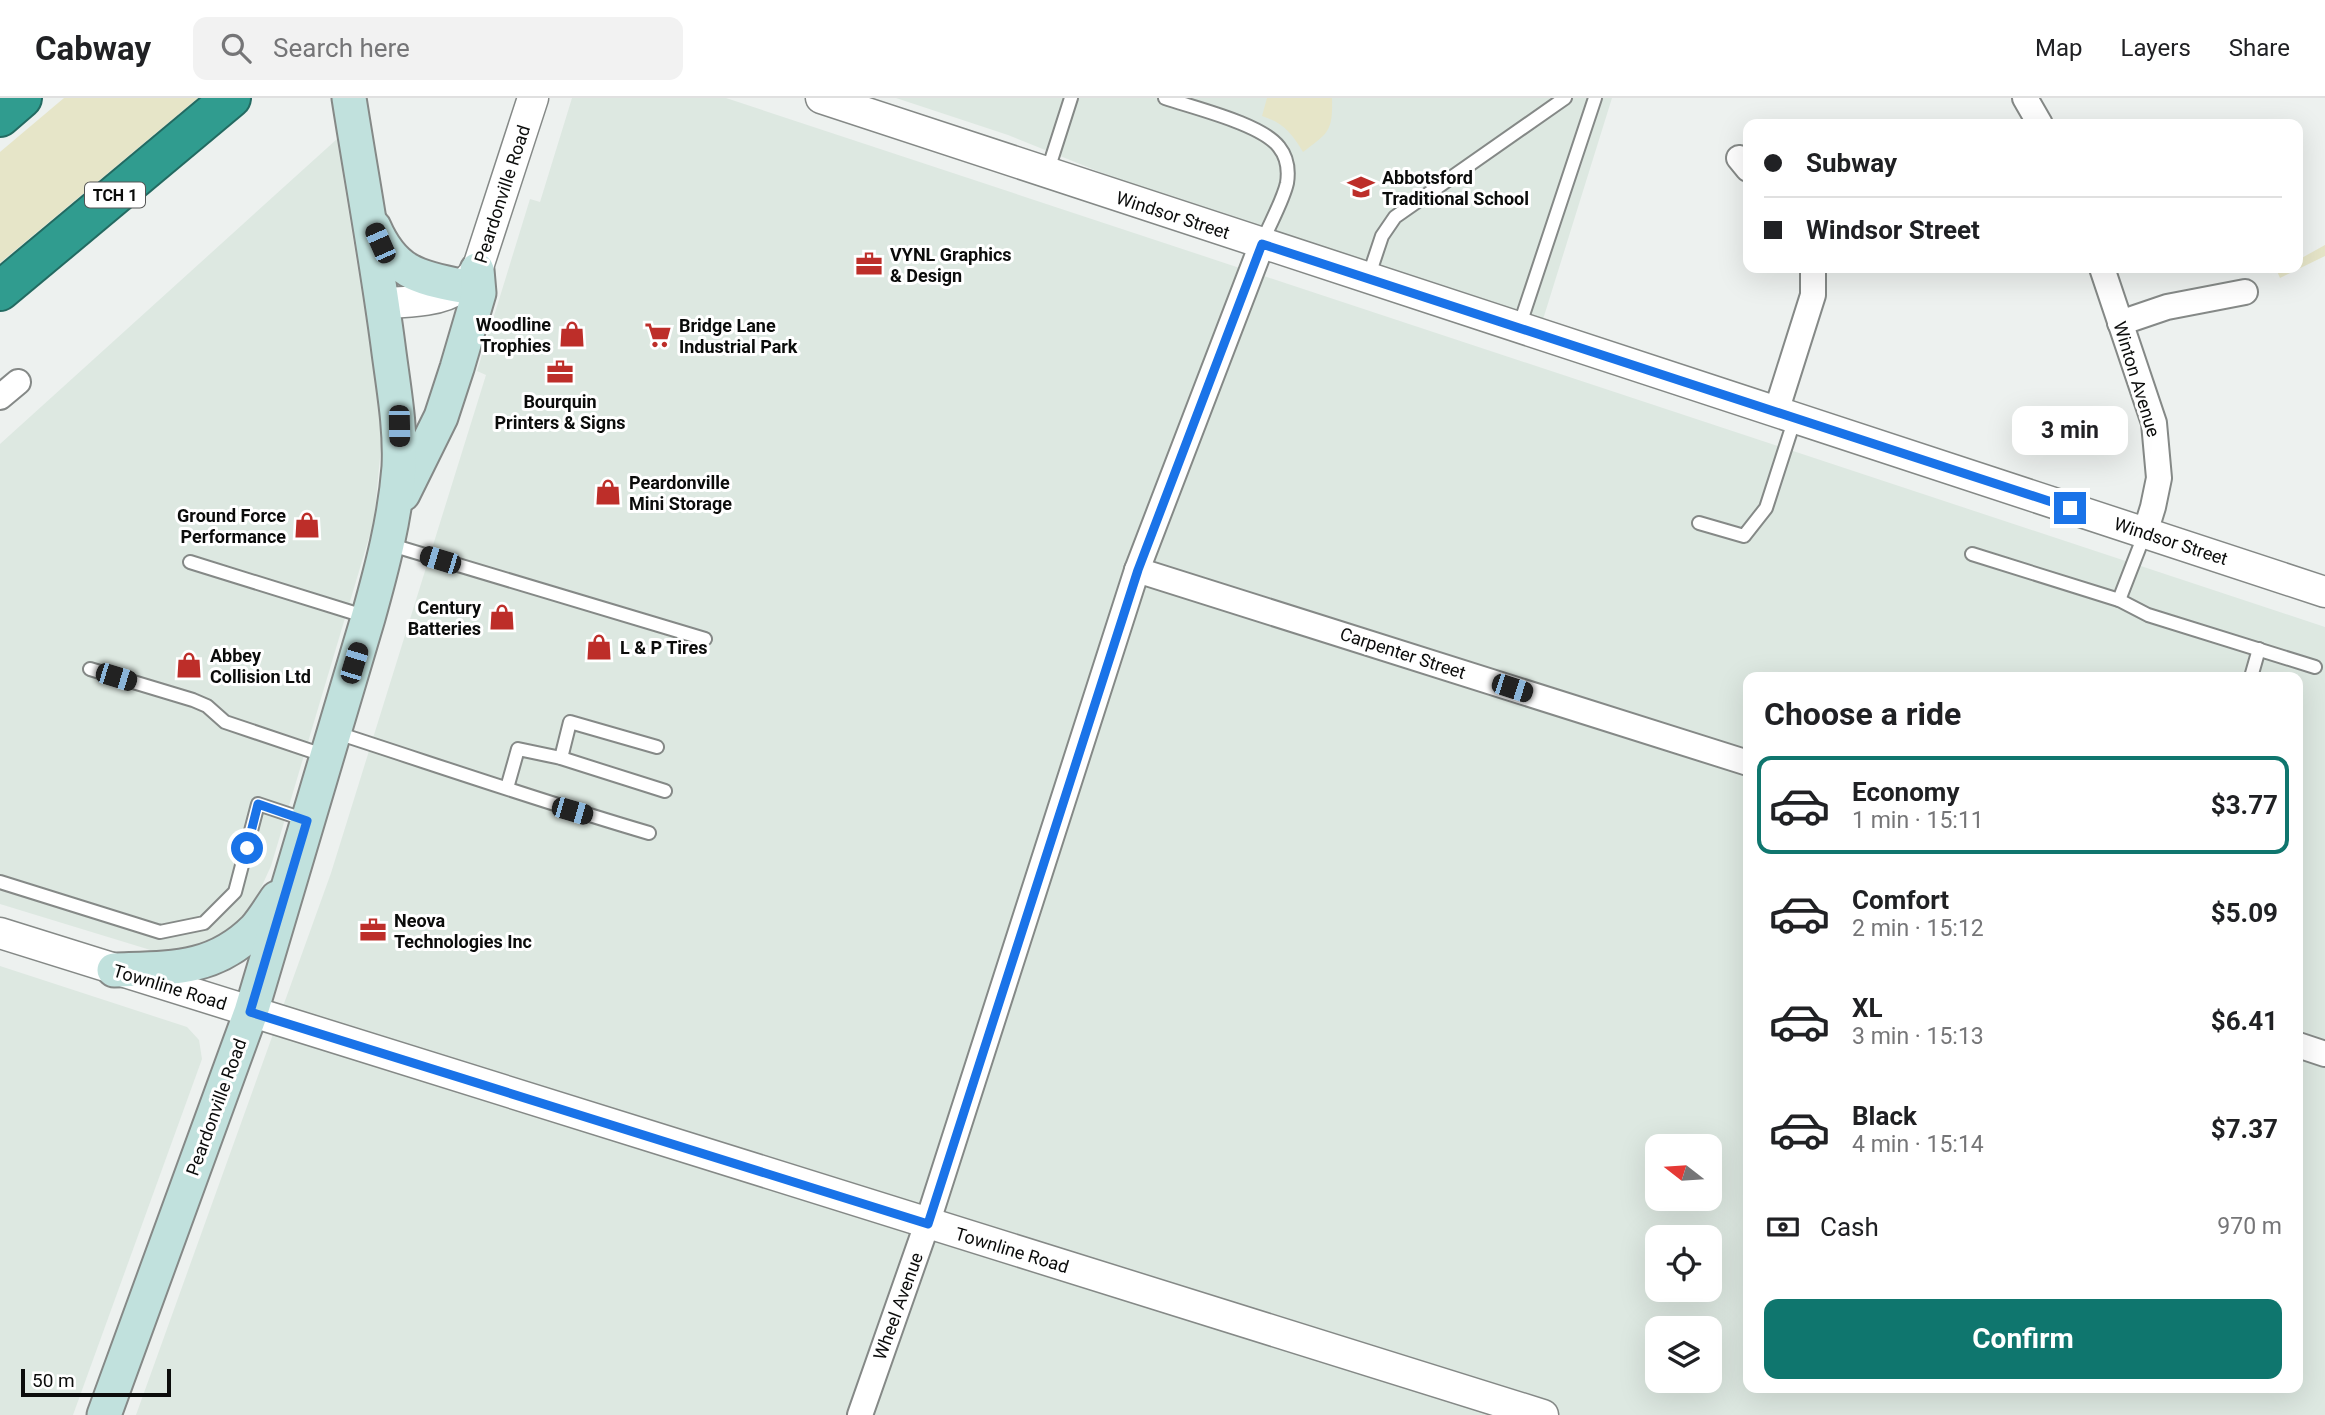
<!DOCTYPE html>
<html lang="en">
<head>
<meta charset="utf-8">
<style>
  :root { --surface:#fff; --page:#f2f2f2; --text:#202124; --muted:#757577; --line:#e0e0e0; --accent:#0f766e }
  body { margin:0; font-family:Roboto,sans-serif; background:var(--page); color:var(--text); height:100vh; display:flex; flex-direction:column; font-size:26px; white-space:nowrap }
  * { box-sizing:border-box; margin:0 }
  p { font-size:23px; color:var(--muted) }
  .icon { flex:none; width:38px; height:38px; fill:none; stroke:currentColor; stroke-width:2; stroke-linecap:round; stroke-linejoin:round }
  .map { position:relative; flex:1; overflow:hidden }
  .drawer { position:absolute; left:1743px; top:574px; width:560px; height:721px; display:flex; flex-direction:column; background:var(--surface); border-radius:14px; box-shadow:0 7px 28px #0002 }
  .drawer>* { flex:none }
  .guide { position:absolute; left:1743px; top:21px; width:560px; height:154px; border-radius:14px; box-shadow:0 7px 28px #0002; display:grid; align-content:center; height:154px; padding:0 21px; background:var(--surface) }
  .needle { width:46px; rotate:287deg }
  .buttons { position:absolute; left:1645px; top:1036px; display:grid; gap:14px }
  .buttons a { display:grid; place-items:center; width:77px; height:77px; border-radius:14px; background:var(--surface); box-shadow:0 7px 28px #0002; font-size:35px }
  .scale { position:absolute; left:21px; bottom:18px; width:150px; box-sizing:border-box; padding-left:7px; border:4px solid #0b0c0b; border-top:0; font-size:19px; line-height:24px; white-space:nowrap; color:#0b0c0b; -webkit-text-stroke:5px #fff; paint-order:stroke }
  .end { position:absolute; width:32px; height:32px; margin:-16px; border:9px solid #1a73e8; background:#fff; box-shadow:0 0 0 4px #fff }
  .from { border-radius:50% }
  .bubble { position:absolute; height:49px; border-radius:14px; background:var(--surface); box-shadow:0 7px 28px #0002; font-size:23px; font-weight:700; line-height:49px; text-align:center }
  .car { position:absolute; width:21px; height:42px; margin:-21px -10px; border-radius:9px; box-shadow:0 0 5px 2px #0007; background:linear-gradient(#222 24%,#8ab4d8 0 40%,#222 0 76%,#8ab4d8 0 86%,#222 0) }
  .guide b { display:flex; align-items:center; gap:24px; height:66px; font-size:26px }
  .guide b+b { border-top:2px solid var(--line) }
  .guide i { width:18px; height:18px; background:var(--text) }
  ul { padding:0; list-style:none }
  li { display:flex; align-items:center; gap:21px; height:98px; margin:0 14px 10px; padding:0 7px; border:4px solid transparent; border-radius:14px }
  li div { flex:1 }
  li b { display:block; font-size:26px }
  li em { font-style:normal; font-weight:700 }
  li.selected { border-color:var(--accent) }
  li>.icon { width:63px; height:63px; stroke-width:1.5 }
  h2 { padding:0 21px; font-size:32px; line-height:84px }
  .pay { display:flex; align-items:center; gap:18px; height:77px; padding:0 21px; font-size:26px }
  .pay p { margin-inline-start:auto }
  .primary-button { display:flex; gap:14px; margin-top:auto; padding:14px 21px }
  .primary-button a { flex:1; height:80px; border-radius:14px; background:var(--accent); color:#fff; font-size:28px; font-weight:700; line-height:80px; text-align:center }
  header { display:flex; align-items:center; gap:42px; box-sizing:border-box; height:98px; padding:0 35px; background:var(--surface); border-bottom:2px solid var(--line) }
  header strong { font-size:33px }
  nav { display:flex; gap:38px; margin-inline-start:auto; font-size:24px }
  .search { width:490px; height:63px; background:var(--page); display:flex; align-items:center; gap:18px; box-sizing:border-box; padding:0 24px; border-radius:14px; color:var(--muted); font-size:26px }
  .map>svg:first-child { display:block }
  .built { fill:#dde8e1; fill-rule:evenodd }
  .green { fill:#e6e5c8 }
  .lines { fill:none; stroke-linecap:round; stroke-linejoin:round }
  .service-casing { stroke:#858987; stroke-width:16 }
  .minor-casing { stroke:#858987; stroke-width:28 }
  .tertiary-casing { stroke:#858987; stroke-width:33 }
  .secondary-casing { stroke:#858987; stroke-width:37 }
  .motorway-casing { stroke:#236a61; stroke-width:42 }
  .service { stroke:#fff; stroke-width:12 }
  .minor { stroke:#fff; stroke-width:24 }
  .tertiary { stroke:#fff; stroke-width:30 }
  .secondary { stroke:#c1e1dd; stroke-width:33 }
  .motorway { stroke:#309c8f; stroke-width:38 }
  .route { stroke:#1a73e8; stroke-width:9 }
  .labels { text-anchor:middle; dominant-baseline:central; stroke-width:6; stroke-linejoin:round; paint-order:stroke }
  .shield { fill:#fff; stroke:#545554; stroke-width:2 }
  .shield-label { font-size:16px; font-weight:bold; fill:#0b0c0b }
  .poi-label { font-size:18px; font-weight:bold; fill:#0b0c0b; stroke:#fff; text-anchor:start }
  .street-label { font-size:18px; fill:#0b0c0b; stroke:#fff }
</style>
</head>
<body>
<header>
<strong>Cabway</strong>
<div class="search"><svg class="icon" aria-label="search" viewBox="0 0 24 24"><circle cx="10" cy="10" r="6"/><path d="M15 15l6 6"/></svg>Search here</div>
<nav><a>Map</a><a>Layers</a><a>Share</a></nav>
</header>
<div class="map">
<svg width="2325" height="1317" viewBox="0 0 2325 1317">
  <rect width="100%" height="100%" fill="#edf1ef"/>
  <!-- built -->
  <g class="built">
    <path d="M572,0H726L2325,529V1317H136L331,775L486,277L477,273L530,101L540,104ZM1748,579H2298V1290H1748ZM1657,1048H1710V1101H1657ZM1657,1139H1710V1192H1657ZM1657,1230H1710V1283H1657Z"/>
    <path d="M896,0H1612L1540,231L1266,141L1008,37Z"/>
    <path d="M337,41L383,327L374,423L271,768L255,803L238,828L196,853L157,854L0,806V346Z"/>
    <path d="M0,868L187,929L199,942L202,961L73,1317H0Z"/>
  </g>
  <!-- green -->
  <g class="green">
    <path d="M64,0H198L0,165V54Z"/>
    <path d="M1267,0H1332C1333,34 1328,35 1303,54C1291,34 1283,25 1262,18Z"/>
    <path d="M2325,147V158L2280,180L2277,173L2283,170H2298V162Z"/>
  </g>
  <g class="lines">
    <!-- service casing -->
    <g class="service-casing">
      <g id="service">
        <path d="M1165,0C1194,10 1262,26 1279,49C1287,59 1289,72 1287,85C1283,103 1269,127 1262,145"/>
        <path d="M1047,75L1071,0"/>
        <path d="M1368,180L1382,138L1395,119L1565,0"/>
        <path d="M1519,229L1595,0"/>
        <path d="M1699,425L1744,438L1766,410L1795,320"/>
        <path d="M388,446L705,541"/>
        <path d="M1972,456L2119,502L2148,517L2315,569"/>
        <path d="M190,464L367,519"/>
        <path d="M2119,502L2145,435"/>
        <path d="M90,571L193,602L207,608L225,624L326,658"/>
        <path d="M2251,579L2259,551"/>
        <path d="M334,634C439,668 543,704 649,735"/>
        <path d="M561,660L570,624L657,649"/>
        <path d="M507,690L518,651L561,660L665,693"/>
        <path d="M0,784L160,834L204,825L235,794L258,706L306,722"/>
      </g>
    </g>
    <!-- minor casing -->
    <g class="minor-casing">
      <g id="minor">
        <path d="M2025,0L2040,26"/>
        <path d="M1739,60L1748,71"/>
        <path d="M2102,170L2154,325L2159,380L2153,409L2145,435"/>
        <path d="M2120,225L2167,209L2245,194"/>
        <path d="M0,299L18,284"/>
        <path d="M1776,314L1813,197V170"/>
        <path d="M1137,472L1748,665"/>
        <path d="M2298,947L2325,956"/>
        <path d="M860,1317L927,1126L1137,472L1262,146"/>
      </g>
    </g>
    <!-- tertiary casing -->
    <g class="tertiary-casing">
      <g id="tertiary">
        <path d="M821,0L2325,494"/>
        <path d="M382,205C408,204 440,204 461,189C467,184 472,177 477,172L533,0"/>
        <path d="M0,835L1543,1317"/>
      </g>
    </g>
    <!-- secondary casing -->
    <g class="secondary-casing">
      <g id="secondary">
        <path d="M374,129C393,173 417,180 462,188"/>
        <path d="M403,396L441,319L457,270L479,195L477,172"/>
        <path d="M114,872C170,870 213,873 255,831C263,822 270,810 277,800"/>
        <path d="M104,1317L251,914L368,520C382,470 395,421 399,369C401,328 393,287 388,247C377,164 362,82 349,0"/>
      </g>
    </g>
    <!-- motorway casing -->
    <g class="motorway-casing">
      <g id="motorway">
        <path d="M0,19L22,0"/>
        <path d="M0,193L231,0"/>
      </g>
    </g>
    <!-- service -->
    <use href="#service" class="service"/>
    <!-- minor -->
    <use href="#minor" class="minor"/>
    <!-- tertiary -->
    <use href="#tertiary" class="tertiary"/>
    <!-- secondary -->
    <use href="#secondary" class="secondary"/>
    <!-- motorway -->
    <use href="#motorway" class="motorway"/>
  </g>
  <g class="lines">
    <!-- route -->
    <path class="route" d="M247,750L258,706L307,723L250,914L928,1126L1138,472L1262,146L2070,410"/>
  </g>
  <!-- icons -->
  <defs>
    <g id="school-bare" transform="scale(2.1)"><path d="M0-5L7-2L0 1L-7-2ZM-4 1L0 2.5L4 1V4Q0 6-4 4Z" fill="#bd2e29" stroke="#fff" stroke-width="2.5" paint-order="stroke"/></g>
    <g id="office-bare" transform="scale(2.1)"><path d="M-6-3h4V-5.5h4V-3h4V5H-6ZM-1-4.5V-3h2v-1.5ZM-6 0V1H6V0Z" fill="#bd2e29" stroke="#fff" stroke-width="2.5" paint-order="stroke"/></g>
    <g id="shop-bare" transform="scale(2.1)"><path d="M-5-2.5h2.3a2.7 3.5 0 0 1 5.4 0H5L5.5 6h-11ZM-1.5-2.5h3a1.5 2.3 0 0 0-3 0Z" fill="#bd2e29" stroke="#fff" stroke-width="2.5" paint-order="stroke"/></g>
    <g id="supermarket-bare" transform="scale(2.1)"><path d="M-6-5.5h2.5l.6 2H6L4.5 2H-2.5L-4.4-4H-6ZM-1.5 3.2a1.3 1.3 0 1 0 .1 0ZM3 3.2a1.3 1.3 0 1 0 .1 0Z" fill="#bd2e29" stroke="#fff" stroke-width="2.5" paint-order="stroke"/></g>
  </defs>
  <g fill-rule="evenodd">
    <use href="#school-bare" x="1361" y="89"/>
    <use href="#office-bare" x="869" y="166"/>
    <use href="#shop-bare" x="572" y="236"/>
    <use href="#supermarket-bare" x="658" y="237"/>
    <use href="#office-bare" x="560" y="274"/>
    <use href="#shop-bare" x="608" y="394"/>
    <use href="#shop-bare" x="307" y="427"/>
    <use href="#shop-bare" x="502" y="519"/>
    <use href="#shop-bare" x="599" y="549"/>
    <use href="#shop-bare" x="189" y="567"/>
    <use href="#office-bare" x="373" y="832"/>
  </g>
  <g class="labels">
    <!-- shield labels -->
    <rect class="shield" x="85" y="84.5" width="60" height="25" rx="5"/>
    <g class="shield-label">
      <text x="115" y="97">TCH 1</text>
    </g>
    <!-- poi labels -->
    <g class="poi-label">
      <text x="1382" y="79">Abbotsford<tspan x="1382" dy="21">Traditional School</tspan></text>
      <text x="890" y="156">VYNL Graphics<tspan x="890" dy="21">&amp; Design</tspan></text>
      <text x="551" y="226" text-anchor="end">Woodline<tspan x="551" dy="21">Trophies</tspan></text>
      <text x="679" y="227">Bridge Lane<tspan x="679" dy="21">Industrial Park</tspan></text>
      <text x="560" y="303" text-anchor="middle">Bourquin<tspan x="560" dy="21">Printers &amp; Signs</tspan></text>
      <text x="629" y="384">Peardonville<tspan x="629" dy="21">Mini Storage</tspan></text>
      <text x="286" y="417" text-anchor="end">Ground Force<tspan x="286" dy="21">Performance</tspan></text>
      <text x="481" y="509" text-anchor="end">Century<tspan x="481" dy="21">Batteries</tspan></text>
      <text x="620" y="549">L &amp; P Tires</text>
      <text x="210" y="557">Abbey<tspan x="210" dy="21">Collision Ltd</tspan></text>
      <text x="394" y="822">Neova<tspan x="394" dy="21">Technologies Inc</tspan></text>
    </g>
    <!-- street labels -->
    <g class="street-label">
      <text transform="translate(502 96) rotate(-72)">Peardonville Road</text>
      <text transform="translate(1173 117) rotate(18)">Windsor Street</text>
      <text transform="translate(2137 281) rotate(73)">Winton Avenue</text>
      <text transform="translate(2171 443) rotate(18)">Windsor Street</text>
      <text transform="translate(1403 555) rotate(18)">Carpenter Street</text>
      <text transform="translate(170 889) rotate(17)">Townline Road</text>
      <text transform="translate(216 1009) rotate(-70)">Peardonville Road</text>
      <text transform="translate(1012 1152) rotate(17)">Townline Road</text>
      <text transform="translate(898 1208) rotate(-70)">Wheel Avenue</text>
    </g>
  </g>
</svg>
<div class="buttons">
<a><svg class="needle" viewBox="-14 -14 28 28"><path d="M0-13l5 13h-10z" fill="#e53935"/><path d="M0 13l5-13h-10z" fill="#757577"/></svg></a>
<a><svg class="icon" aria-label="locate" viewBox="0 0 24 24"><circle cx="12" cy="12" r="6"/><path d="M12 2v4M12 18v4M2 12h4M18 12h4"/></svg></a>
<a><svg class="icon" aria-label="layers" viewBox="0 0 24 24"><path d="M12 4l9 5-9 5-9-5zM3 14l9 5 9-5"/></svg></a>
</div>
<div class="scale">50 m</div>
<i class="end from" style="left:247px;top:750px"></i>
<i class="end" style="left:2070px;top:410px"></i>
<div class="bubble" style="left:2012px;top:308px;width:116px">3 min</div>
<i class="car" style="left:380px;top:145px;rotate:336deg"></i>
<i class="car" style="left:399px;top:328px;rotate:179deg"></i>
<i class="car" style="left:440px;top:462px;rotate:287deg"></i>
<i class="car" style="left:354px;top:565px;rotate:17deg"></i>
<i class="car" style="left:116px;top:579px;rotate:107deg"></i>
<i class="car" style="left:1512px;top:590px;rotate:108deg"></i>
<i class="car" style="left:572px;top:713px;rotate:106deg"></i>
<div class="guide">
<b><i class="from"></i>Subway</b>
<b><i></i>Windsor Street</b>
</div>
<section class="drawer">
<h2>Choose a ride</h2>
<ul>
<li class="selected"><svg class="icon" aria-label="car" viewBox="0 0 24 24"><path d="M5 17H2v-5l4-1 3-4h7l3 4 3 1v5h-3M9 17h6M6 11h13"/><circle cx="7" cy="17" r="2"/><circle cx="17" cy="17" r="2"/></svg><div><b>Economy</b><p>1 min · 15:11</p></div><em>$3.77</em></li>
<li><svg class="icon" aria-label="car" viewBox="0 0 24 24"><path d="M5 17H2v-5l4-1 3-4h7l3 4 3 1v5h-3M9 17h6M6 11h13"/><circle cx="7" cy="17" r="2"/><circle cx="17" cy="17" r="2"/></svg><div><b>Comfort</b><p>2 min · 15:12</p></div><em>$5.09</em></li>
<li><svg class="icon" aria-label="car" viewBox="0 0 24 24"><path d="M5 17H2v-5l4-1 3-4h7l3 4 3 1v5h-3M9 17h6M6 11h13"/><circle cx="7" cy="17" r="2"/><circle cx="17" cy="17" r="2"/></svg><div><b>XL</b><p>3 min · 15:13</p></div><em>$6.41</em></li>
<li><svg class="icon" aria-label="car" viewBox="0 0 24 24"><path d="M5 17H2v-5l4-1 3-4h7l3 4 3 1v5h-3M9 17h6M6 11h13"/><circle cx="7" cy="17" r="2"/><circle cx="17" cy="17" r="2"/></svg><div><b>Black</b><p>4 min · 15:14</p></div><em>$7.37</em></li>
</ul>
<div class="pay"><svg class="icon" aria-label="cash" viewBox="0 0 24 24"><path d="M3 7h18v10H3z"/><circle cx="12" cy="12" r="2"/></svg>Cash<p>970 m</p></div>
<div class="primary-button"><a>Confirm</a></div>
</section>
</div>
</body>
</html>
